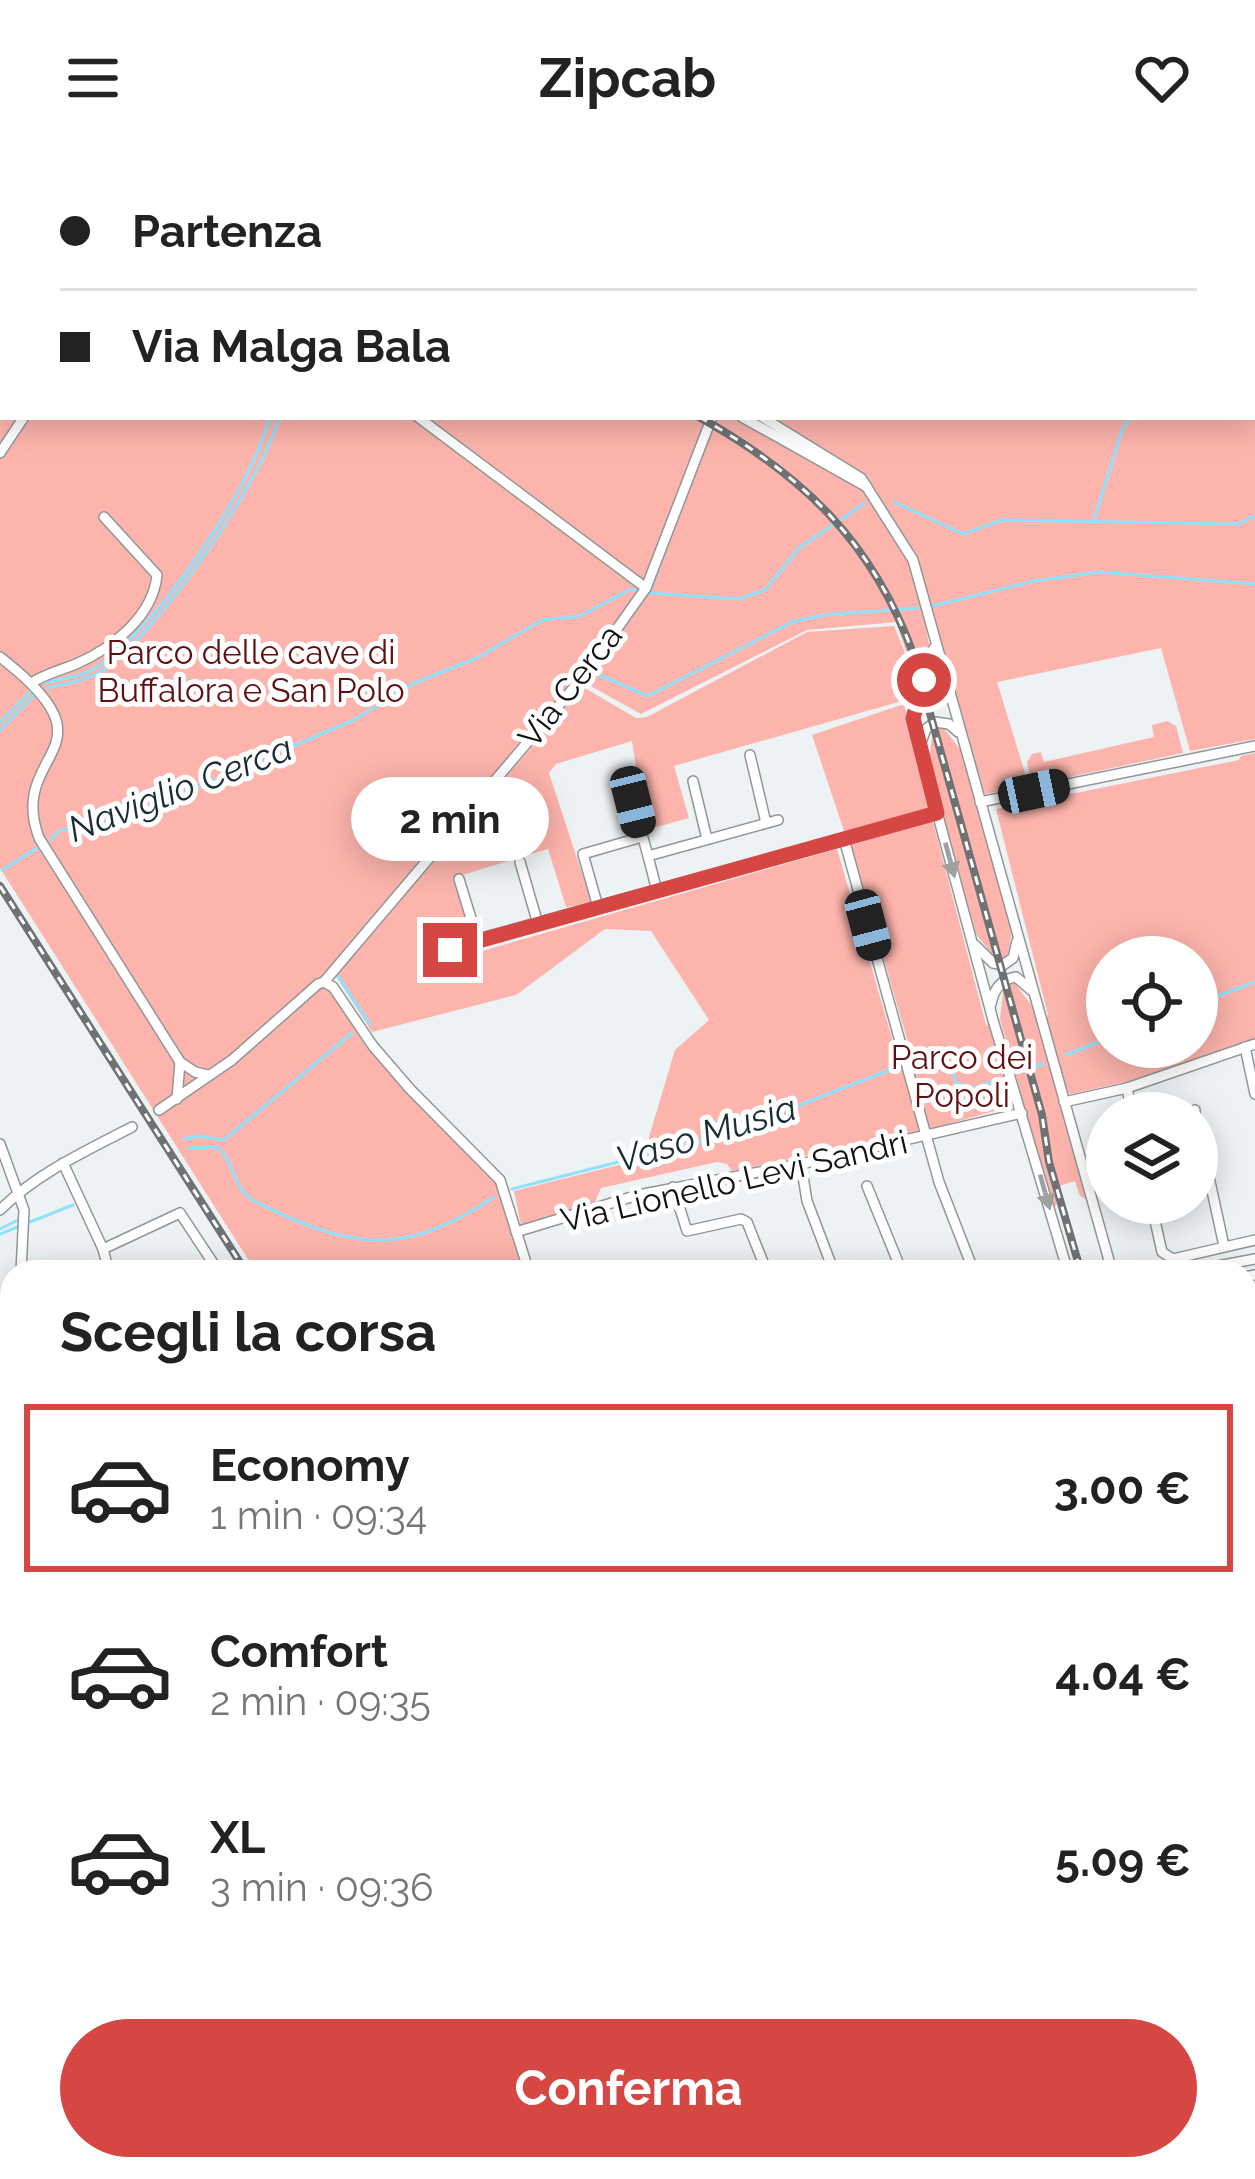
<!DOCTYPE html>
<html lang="it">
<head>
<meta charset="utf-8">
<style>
  :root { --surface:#fff; --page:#f2f2f2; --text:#222; --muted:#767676; --line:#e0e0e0; --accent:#d64743 }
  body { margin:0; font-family:Raleway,sans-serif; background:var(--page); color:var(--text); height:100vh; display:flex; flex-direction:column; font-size:45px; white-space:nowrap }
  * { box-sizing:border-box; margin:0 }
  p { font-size:39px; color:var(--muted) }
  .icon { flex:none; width:66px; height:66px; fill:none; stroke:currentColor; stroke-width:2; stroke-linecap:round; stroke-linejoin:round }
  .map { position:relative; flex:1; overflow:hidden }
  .drawer { position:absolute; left:0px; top:1104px; width:1257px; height:921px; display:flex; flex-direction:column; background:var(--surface); border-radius:36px 36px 0 0; box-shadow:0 6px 30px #0003 }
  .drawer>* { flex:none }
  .banner { position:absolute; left:0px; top:0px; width:1257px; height:264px; box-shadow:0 6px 30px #0003; display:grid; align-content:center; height:264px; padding:0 60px; background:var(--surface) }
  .fabs { position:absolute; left:1086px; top:780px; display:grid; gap:24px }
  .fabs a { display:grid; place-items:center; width:132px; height:132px; border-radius:50%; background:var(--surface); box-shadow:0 6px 30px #0003; font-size:60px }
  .end { position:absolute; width:54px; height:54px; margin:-27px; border:15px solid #d64743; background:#fff; box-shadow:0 0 0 6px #fff }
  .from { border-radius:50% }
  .bubble { position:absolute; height:84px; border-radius:42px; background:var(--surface); box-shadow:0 6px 30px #0003; font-size:39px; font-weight:700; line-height:84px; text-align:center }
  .car { position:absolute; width:36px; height:72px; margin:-36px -18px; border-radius:15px; box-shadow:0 0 9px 3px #0007; background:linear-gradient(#222 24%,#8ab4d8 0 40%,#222 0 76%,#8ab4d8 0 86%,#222 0) }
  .banner b { display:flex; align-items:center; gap:42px; height:114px; font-size:45px }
  .banner b+b { border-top:3px solid var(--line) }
  .banner i { width:30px; height:30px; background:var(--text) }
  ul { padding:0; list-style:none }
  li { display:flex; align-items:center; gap:36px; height:168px; margin:0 24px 18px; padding:0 36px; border:6px solid transparent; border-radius:0px }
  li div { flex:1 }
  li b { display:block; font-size:45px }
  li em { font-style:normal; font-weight:700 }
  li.on { border-color:var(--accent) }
  li>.icon { width:108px; height:108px; stroke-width:1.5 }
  h2 { padding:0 60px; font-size:54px; line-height:144px }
  .action { display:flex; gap:24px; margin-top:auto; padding:24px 60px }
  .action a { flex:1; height:138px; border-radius:72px; background:var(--accent); color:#fff; font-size:48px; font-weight:700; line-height:138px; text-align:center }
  header { display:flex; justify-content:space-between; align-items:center; height:156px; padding:0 60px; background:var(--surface); font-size:54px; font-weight:700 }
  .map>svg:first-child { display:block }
  .built { fill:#d8e6eb }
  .green { fill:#fcb4ac; fill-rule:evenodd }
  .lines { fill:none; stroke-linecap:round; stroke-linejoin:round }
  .stream { stroke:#8fe2fe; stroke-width:3 }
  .minor-casing { stroke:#929698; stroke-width:12 }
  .major-casing { stroke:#929698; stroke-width:15 }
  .minor { stroke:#fff; stroke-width:9 }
  .major { stroke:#fff; stroke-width:12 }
  .rail-casing { stroke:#6f7273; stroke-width:8 }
  .rail { stroke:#fff; stroke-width:3; stroke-dasharray:9; stroke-linecap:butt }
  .oneway { fill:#9fa0a0 }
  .route { stroke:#d64743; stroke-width:15 }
  .labels { text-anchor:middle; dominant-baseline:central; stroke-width:10; stroke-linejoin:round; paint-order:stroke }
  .park-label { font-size:33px; fill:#611011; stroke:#fff }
  .street-label { font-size:33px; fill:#101212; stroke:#fff }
  .water-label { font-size:36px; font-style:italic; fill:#192d34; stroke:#fff }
</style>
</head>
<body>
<header><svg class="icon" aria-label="menu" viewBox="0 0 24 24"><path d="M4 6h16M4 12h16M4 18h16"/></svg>Zipcab<svg class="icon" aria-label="heart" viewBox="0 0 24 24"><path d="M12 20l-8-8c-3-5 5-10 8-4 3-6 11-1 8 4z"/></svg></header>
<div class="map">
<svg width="1255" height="2023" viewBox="0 0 1255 2023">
  <rect width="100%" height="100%" fill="#edf2f4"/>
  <!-- built -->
  <path class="built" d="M604,2013H779L764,2023H606Z"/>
  <!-- green -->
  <g class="green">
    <path d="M128,0H1255V583L1190,595L1161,492L997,526L1029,630L985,638L932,464L925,465L930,495L909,543L674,610L689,662L646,674L632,585L556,608L549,617L592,748L566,751L548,693L459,720L475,776L427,791L433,809L837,693L896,896L909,890L851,689L933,666L986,869L991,868L1015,949L917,977L732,1015L727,1008L717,1006L601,1032L595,1046L521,1069L514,1035L651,1001L649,981L675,894L709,864L651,775L605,773L516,839L372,876L336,820L583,531L636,562L647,561L807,476L894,470L915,521L896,466L807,474L641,558L578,523L324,819L370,888L498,1025L525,1116H256L0,712V95L3,92V261H1254V3H123Z"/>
    <path d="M904,548L932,655L845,678L812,579Z"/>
    <path d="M1167,565L1176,570L1183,597L1032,629L1027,606L1032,598L1041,596L1044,606L1154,581L1152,569Z"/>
    <path d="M941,569L964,598L1013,770L1007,803L998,806L976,778L929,608L933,572Z"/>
    <path d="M1255,597V883L1129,925L1071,938L1064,935L1045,861L1048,859L996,653L1239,604L1241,600ZM1107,801H1197V891H1107Z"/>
    <path d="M1013,825L1036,855L1086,1043L1080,1040L1075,1025L1053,1032L1057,1048L1053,1053L1000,863L1004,827Z"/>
    <path d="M1255,1126V1339L1245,1340V1128Z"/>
    <path d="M1253,1356L1255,1628H1245V1357Z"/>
    <path d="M12,1967V2013H326L333,2023H0V1969Z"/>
    <path d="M802,2013H1102V2023H786Z"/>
  </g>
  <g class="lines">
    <!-- stream -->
    <g class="stream">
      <path d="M894,346L963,378L1002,364L1239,368L1255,360"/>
      <path d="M1094,364L1123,271L1133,261"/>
      <path d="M649,437L738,443L765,434L799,392L865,347"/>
      <path d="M933,450L1034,425L1099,416L1255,428"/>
      <path d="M631,460L652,431L667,389"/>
      <path d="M592,516L648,540L792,466L824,459L918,452"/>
      <path d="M46,527C63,522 84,520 99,510C160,468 251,332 270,261"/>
      <path d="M47,532C64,528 85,525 100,516C155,483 264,322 279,261"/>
      <path d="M0,566L31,535"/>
      <path d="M0,574L36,537"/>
      <path d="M50,684L59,675L113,665L152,651L356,563L412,528L477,502L542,464L580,460L629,434H638"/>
      <path d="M2,714L39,691"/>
      <path d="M337,819L370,868"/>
      <path d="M1197,848L1255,826"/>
      <path d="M1066,899L1107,883"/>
      <path d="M915,904L943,892L956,927L974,932L997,924"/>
      <path d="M1020,916L1043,908"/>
      <path d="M184,983L197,980L224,984L352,877"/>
      <path d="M189,992L217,991C235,1005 230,1027 252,1044C348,1092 400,1104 494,1041"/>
      <path d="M512,1033L721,980L897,911"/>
      <path d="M30,1066L73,1049"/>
      <path d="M0,1073L20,1063"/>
      <path d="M0,1078L20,1070"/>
    </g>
    <!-- minor casing -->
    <g class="minor-casing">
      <g id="minor">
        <path d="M42,0L44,3"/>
        <path d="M278,0L281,3"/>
        <path d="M293,0L295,3"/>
        <path d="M79,3L83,0"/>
        <path d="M234,3L236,0"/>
        <path d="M793,3L794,0"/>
        <path d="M1181,3L1182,0"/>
        <path d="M418,261L646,432"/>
        <path d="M742,261L867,331"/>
        <path d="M762,261L861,322L913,404L1110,1108L1118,1116"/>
        <path d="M0,297L24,261"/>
        <path d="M934,492L913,567L993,864L1068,1116"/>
        <path d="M0,501C123,596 6,593 39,682L180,906L195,916L208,919"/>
        <path d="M31,527C45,518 61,514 76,508C113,492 153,460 157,419L104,361"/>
        <path d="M920,589L926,573L935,566L949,568L958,576"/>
        <path d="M750,599L766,667"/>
        <path d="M693,625L707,683"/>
        <path d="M633,646L648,700"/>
        <path d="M980,646L1255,590"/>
        <path d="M844,683L939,1026L974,1116"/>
        <path d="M520,706L538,768"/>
        <path d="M459,723L478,785"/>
        <path d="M657,735L648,700L778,664"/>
        <path d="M598,751L583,698L642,681"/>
        <path d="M464,789L455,796L449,791L937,657"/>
        <path d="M975,789L993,807L1003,809L1013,802L1017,785"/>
        <path d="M324,826L333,831L373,890L410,933L500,1024L529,1116"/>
        <path d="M991,848C994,833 1001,823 1016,821L1031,834"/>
        <path d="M1245,891L1255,938"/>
        <path d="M1127,932L1132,957"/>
        <path d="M177,943L180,906"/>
        <path d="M1064,946L1127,932L1255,888"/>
        <path d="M159,954L232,904L318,828L324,826L582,522L646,432L712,261"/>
        <path d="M1195,954V957"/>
        <path d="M1197,966L1224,1090"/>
        <path d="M0,988L24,1054L21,1116"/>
        <path d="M63,1007L103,1093L109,1116"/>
        <path d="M801,1008L807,1045L834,1116"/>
        <path d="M867,1030L902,1116"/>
        <path d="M673,1031L687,1075L741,1063L747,1066L767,1116"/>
        <path d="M1151,1047L1162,1096L1173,1103L1255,1084"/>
        <path d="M0,1054C37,1017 86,995 132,971"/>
        <path d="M516,1076L638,1039L801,1008L1022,957"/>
        <path d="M103,1093L180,1057L219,1116"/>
        <path d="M1186,1116L1255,1103"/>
        <path d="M1245,1121L1255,1119"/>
        <path d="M0,1181C12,1200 13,1229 3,1250"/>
        <path d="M1245,1350L1255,1349"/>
        <path d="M0,1366L12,1339"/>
        <path d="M0,1516L12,1524"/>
        <path d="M0,1650L12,1658"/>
        <path d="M1245,1669H1255"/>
        <path d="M0,1761L12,1748"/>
        <path d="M1245,1787H1255"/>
        <path d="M0,1840L12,1842"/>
        <path d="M1245,1903H1255"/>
        <path d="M0,1925H12"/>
        <path d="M556,2013L557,2023"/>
        <path d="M1083,2013V2023"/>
        <path d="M1162,2019L1255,2018"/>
        <path d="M776,2023L792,2013"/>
      </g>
    </g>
    <!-- major casing -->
    <g class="major-casing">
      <g id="major">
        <path d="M162,3L166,0"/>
        <path d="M0,117L3,115"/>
        <path d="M0,1163L12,1171"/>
        <path d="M592,2013L594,2023"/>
      </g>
    </g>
    <!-- minor -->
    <use href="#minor" class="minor"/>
    <!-- major -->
    <use href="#major" class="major"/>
    <!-- rail casing -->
    <g class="rail-casing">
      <g id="rail">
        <path d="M322,0L325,3"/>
        <path d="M699,261C803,319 873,386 914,500L1042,959L1049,1006L1081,1116"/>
        <path d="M0,730L246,1116"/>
        <path d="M1245,1417L1255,1425"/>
        <path d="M810,2013L816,2023"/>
      </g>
    </g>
    <!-- rail -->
    <use href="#rail" class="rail"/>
  </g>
  <!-- one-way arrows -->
  <defs><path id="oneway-solid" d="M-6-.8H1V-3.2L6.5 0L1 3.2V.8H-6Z" transform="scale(3)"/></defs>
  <g class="oneway">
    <use href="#oneway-solid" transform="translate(950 704) rotate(75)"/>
    <use href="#oneway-solid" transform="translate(1045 1036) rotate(74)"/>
  </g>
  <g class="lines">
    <!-- route -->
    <path class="route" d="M450,794L454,788L464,789L937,657L913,562L924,524"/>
  </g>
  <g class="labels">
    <!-- park labels -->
    <g class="park-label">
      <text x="251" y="496">Parco delle cave di<tspan x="251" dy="38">Buffalora e San Polo</tspan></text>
      <text x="962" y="901">Parco dei<tspan x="962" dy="38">Popoli</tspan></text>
    </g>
    <!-- street labels -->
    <g class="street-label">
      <text transform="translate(570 530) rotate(-52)">Via Cerca</text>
      <text transform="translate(734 1025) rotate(-13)">Via Lionello Levi Sandri</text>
    </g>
    <!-- water labels -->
    <g class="water-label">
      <text transform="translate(180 632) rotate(-21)">Naviglio Cerca</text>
      <text transform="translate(706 977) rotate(-17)">Vaso Musia</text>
    </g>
  </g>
</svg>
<div class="fabs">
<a><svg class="icon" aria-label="locate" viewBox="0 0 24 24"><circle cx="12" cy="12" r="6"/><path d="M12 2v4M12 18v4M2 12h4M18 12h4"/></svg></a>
<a><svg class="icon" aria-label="layers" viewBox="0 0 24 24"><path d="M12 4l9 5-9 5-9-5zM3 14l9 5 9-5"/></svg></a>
</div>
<i class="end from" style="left:924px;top:524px"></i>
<i class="end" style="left:450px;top:794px"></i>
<div class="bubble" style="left:351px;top:621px;width:198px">2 min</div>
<i class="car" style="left:1034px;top:635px;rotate:78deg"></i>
<i class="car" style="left:633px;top:646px;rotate:166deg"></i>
<i class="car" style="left:868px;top:769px;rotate:165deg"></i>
<div class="banner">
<b><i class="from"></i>Partenza</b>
<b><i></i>Via Malga Bala</b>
</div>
<section class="drawer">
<h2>Scegli la corsa</h2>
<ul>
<li class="on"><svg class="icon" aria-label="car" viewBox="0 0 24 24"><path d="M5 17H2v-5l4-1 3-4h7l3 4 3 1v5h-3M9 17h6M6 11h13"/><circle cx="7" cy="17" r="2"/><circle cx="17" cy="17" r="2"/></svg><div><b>Economy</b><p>1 min · 09:34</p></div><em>3.00 €</em></li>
<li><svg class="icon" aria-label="car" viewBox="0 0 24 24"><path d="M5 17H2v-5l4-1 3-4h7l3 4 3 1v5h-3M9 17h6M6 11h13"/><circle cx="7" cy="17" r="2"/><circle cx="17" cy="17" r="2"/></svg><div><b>Comfort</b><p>2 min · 09:35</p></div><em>4.04 €</em></li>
<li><svg class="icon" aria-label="car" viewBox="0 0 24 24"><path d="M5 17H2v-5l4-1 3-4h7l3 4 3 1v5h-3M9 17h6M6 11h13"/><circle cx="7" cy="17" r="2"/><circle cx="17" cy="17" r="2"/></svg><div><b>XL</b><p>3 min · 09:36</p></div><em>5.09 €</em></li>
</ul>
<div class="action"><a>Conferma</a></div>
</section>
</div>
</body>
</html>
